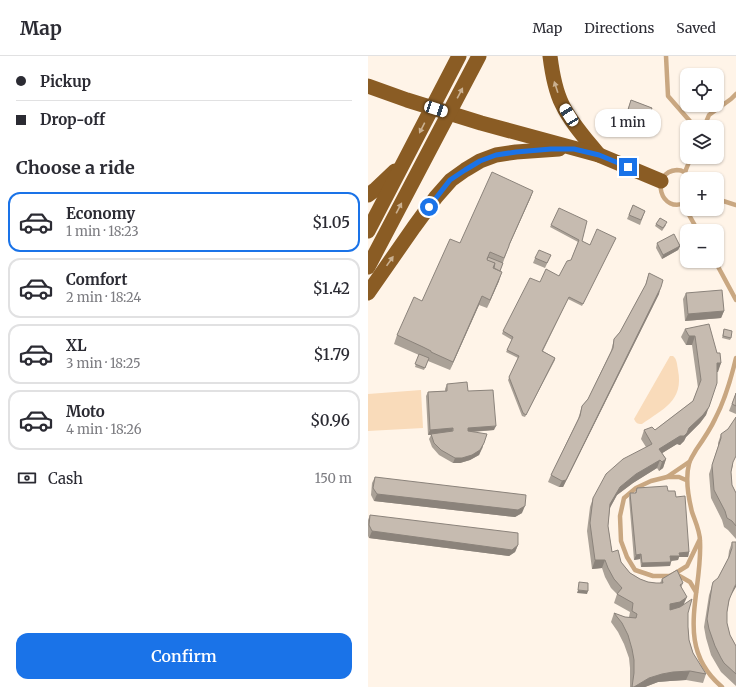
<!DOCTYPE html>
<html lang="en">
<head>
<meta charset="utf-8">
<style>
  :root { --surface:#fff; --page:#f7f7f7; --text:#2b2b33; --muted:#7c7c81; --line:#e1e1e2; --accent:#1a73e8 }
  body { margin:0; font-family:Merriweather,serif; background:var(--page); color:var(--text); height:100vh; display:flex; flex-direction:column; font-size:15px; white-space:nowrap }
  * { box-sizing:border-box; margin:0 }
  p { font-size:13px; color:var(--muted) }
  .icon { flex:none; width:22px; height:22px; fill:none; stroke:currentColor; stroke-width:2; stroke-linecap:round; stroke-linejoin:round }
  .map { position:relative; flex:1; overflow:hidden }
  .drawer { display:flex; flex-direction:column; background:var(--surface); width:368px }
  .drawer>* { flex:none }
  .banner { display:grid; align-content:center; height:88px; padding:0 16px; background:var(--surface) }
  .fabs { position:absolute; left:312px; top:12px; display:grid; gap:8px }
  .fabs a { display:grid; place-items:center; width:44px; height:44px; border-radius:8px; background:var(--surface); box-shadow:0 1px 3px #0004; font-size:20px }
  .end { position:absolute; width:18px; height:18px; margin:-9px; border:5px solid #1a73e8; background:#fff; box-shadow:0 0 0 2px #fff }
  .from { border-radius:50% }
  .bubble { position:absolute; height:28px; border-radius:12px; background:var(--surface); box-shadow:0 1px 3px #0004; font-size:13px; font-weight:600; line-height:28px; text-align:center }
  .car { position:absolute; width:12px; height:24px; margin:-12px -6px; border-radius:5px; box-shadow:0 0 3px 1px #0007; background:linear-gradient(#fff 24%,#345 0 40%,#fff 0 76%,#345 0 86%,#fff 0) }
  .banner b { display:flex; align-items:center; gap:14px; height:38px; font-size:15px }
  .banner b+b { border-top:1px solid var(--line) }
  .banner i { width:10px; height:10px; background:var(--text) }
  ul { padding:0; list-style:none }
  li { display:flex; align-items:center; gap:12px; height:60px; margin:0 8px 6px; padding:0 8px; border:2px solid var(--line); border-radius:12px }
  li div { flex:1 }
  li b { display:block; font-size:15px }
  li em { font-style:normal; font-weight:600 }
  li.current { border-color:var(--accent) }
  li>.icon { width:36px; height:36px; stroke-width:1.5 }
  h2 { padding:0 16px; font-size:18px; line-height:48px }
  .pay { display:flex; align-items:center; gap:10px; height:44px; padding:0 16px; font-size:15px }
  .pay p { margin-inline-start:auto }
  .primary-button { display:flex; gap:8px; margin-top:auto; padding:8px 16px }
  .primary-button a { flex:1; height:46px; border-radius:12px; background:var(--accent); color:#fff; font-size:16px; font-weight:600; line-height:46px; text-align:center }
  header { display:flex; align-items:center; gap:24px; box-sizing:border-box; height:56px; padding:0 20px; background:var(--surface); border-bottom:1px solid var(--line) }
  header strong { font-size:19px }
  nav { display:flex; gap:22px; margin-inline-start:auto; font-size:14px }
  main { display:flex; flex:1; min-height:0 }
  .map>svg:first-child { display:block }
  .green { fill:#f9dbba }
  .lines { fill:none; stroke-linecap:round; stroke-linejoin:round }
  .service { stroke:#c9a781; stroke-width:4.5 }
  .trunk { stroke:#8a5c24; stroke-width:15 }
  .wall { fill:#aaa197 }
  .shaded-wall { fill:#8b837b }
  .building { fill:#c6bbb0; stroke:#8b837b }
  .oneway { fill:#cab090 }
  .route { stroke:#1a73e8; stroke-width:5 }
</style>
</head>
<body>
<header>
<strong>Map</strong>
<nav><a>Map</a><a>Directions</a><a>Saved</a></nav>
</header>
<main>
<section class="drawer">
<div class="banner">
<b><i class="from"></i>Pickup</b>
<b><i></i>Drop-off</b>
</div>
<h2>Choose a ride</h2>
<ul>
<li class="current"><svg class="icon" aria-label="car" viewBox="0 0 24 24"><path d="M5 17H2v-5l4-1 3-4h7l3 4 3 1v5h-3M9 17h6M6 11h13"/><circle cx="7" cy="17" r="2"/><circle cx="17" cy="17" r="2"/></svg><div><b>Economy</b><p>1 min · 18:23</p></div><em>$1.05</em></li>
<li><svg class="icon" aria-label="car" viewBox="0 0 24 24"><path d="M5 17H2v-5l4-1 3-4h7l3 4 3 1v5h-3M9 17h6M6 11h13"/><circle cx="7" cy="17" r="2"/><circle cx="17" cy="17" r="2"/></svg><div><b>Comfort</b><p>2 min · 18:24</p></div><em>$1.42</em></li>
<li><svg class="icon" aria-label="car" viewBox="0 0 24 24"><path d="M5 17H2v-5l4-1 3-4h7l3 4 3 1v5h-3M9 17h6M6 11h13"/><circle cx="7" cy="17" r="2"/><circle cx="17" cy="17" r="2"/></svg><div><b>XL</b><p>3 min · 18:25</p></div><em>$1.79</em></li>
<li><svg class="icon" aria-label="car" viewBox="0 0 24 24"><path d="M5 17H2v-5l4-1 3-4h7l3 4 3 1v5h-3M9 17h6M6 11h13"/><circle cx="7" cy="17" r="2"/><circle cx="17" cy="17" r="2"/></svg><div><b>Moto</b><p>4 min · 18:26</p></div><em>$0.96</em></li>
</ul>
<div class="pay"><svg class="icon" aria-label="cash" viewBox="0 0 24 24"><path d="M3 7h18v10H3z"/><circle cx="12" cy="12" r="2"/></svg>Cash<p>150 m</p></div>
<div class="primary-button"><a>Confirm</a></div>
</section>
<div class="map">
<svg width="368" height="631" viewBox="0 0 368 631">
  <rect width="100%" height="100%" fill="#fff4e8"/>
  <!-- green -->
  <g class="green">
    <path d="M302,300H305C309,303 309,308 310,314C316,345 295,353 274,368C269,368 268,367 266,363Z"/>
    <path d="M53,334L55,372L0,375V338Z"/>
  </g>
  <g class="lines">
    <!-- service -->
    <g class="service">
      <path d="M298,0L300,40L327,71"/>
      <path d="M336,71L341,59L363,43L368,38"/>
      <path d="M317,116L323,101"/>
      <path d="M349,143L368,149"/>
      <path d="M319,146C292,160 281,116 309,114C316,114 320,118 324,123"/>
      <path d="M315,148L330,175"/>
      <path d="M347,205L368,244"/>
      <path d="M321,406L299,421L283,425L268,432L256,442L252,460L253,485L259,501L267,514L285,520H301L306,518L319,510L331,485"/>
      <path d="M299,421H311L318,424"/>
      <path d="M308,518L322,526L328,536"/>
      <path d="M354,631C305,590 335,537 332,485C332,475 327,465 324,456C320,440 317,423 321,408C322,403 326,398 328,394C335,384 342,374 347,363C357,344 363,323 368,302"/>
    </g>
    <!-- trunk -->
    <g class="trunk">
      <path d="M182,0C184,16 187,34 194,48C203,67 218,83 231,99"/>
      <path d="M0,30L39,44L113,67L231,99L293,125"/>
      <path d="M0,139L8,133L27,115"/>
      <path d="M0,175L91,0"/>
      <path d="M0,211L111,0"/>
      <path d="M0,237L46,171L68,141L83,124L97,114L112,105L128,99L148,96L191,93"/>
    </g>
  </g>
  <!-- wall -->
  <g class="wall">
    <path d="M263,44L284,52L278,69L257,61Z"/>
    <path d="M165,135L162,143L141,190L132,215L131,225L119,252L111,249L82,314L60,305V304L56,314L47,311L51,299L26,288L29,279L54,245L92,187Z"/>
    <path d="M265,149L277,155L272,169L259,163Z"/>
    <path d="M288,168L298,169L294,175L287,170Z"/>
    <path d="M183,169L222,189L248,182L214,250L200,243L175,295L187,302V304L157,361L154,360L140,324L150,302L138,296L144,284L134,278L135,275L172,226L191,220L203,204L210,186L182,171Z"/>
    <path d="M289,187L312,190L310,194L294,203L288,192Z"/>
    <path d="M183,199L177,212L165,207L167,202Z"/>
    <path d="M281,217L291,238L195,431H191L180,426L183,419L210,363L214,350L220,343L243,295L246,283L252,276L277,230Z"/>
    <path d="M318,237L356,255L353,262L317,265L315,243Z"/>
    <path d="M317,273L349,297L353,307L349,316L338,359L332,367L318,381L316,385L312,389L309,388L294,397L298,403L295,412L291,415L289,412L265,427L249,439L242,452L240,470L244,496L253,506L262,517L272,523L280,526L288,527H292L294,523L315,527L313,532L316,548L320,557V571L321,584L325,597L338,618L335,627L318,624L302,625L290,626L277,631H262V612L261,602L256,588L250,576L243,566L246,557L257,561H261L262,556L246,547L249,538L243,532L237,521L234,512L224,513L219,475L222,451L225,442L278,391L273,383L276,374H287L325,345L330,332L324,289H318L313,281Z"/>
    <path d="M356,273L363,282L362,284L354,282Z"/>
    <path d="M79,328L100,335L126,374L105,376L115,391L111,399L102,404L92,407H85L71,399L64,391L61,383L63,379H60L58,340L60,336L77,335V333Z"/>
    <path d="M368,337V358L361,355Z"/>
    <path d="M353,378L365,409L363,416L364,429L368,437V483L360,474L356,471L354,464L343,442L341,418L350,391V387Z"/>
    <path d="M7,421L154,457L147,461L6,445L3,439L4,427Z"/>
    <path d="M269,432L300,435L308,441L321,496L320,501H311L310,504L303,505L302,510L273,511L272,503L266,504L261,442L262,437H267Z"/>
    <path d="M2,459L150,489L147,496L141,500L1,482L0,480V464Z"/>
    <path d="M364,486L362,541L359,556V567L362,579L368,590V630L353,616L350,611L343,599L338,582L336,571L341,539L344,530L350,522L360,503L361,495Z"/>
  </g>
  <!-- shaded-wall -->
  <g class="shaded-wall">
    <path d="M165,135L162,143L137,198Z"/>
    <path d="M312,190L310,194L294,203L295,199Z"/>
    <path d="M134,216L131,225L119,252L122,244Z"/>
    <path d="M293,231L291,238L195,431H191L194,425Z"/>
    <path d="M114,240L111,249L82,314L85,306Z"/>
    <path d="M356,255L353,262L317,265L320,258Z"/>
    <path d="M321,280H327L324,289H318Z"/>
    <path d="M349,307H353L350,316H346Z"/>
    <path d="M341,351L338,359L332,367L318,381L316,385L312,389L309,388L288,401L291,393L321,372Z"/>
    <path d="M128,370L126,374L98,376L100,372Z"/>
    <path d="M85,372L83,377L60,379L62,374Z"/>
    <path d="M116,387L111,399L102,404L92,407H85L87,402Z"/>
    <path d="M298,403L295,412L291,415L294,406Z"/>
    <path d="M292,404L289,412L265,427L249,439L239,457L242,448L252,431L268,418Z"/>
    <path d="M9,438L157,450L154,457L147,461L6,445Z"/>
    <path d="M4,475L150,489L147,496L141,500L1,482Z"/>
    <path d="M321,496L320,501H311L310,504L301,505L302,500L311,497Z"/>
    <path d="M273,498L272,503L266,504L268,499Z"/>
    <path d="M227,504H237L234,512L224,513Z"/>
    <path d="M303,506L302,510L273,511L274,507Z"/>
    <path d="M368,528V531L362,541L366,532Z"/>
    <path d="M210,534L220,535L219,538L209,537Z"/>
    <path d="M319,541L315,550L299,557L302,548Z"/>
    <path d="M322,615L318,624L302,625L290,626L277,631H266L281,622L294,618L305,616Z"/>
  </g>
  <!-- building -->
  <g class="building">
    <path d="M263,44L284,52L280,64L259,57Z"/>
    <path d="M124,116L165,135L141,189V190L136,202L122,196L119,203L127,207L125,212L134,216L122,244L114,240L85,306L63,296V295L55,291L29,279L46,241L54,245L82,183L92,187Z"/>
    <path d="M265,149L277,155L273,164L261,159Z"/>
    <path d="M191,152L219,165L214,185L222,189L229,173L248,182L215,248L201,241L174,295L187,302L158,359L155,357L141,321L151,300L139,294L145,281L135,275L162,222L172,226L178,213L191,220L199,205L203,204L211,184L183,169Z"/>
    <path d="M292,162L299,166L295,172L288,168Z"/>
    <path d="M306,178L312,190L295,199L289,187Z"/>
    <path d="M171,194L183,199L179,207L167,202Z"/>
    <path d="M120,201L135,207L132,215L126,212L127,207L119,204Z"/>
    <path d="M281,217L295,224L293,231L198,424L194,425L183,419L212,360L214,350L220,343L245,292L246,283L252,276L278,228Z"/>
    <path d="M354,234L356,255L320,258L318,237Z"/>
    <path d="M341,268L349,297H352L353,307H349V327L341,351L335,359L321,372L319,377L316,380H312L291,393L298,403L294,406L292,404L268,418L252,431L242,448L240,470L244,496L250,494L253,506L262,517L272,523L280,526L288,527H295L294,523L309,514L315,527L312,529L319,541L312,546L302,548V554L312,551L324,543L320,557V571L321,584L325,597L338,618L322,615L305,616L294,618L281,622L266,631H264L266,617V604L264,593L260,579L254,567L246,557L257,561L268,562L269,558L264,555L265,547L249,538L254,532L246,523L240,512L237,504H227L222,467L225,442L238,418L255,403L284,388L276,374L284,371L287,374L325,345L333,324L327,280H321L317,273Z"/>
    <path d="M356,273L364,275L363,282L355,280Z"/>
    <path d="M51,298L61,302L57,312L47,308Z"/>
    <path d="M99,326L100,335L125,334L128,370L100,372V375L119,378L116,387L112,394L104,399L94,402H87L73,394L66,387L63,378L85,375V372L62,374L60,336L79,335V328Z"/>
    <path d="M368,337V350L364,348Z"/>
    <path d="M368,361V400L365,406L363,416L364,429L368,437V470L364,465L359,462L357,455L346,434L344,409L353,382V378L360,373Z"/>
    <path d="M7,421L158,439L157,450L150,454L9,438L5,432Z"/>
    <path d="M299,430L300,435H307L308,441L317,440L321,496L311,497L312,500H302L303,506L274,507L273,498L268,499L262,437H268L269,432Z"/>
    <path d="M2,459L150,477V489L144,494L4,475L1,469Z"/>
    <path d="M364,486H368V528L366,532L361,544L359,556V567L362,579L368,590V618L356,607L353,602L347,590L341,573L339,563L344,530L345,526L350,522L361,501L364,492Z"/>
    <path d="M211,526L220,527V535L210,534Z"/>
  </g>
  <!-- one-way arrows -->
  <defs><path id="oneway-solid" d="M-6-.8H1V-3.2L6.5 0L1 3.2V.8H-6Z"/></defs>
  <g class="oneway">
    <use href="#oneway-solid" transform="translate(188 31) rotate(-108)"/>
    <use href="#oneway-solid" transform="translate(92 37) rotate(-62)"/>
    <use href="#oneway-solid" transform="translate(54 72) rotate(117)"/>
    <use href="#oneway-solid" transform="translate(31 152) rotate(-62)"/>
    <use href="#oneway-solid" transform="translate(22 205) rotate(-55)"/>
  </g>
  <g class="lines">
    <!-- route -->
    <path class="route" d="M61,151L82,124L97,114L112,105L128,99L148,96L183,93H206L231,99L260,111"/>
  </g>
</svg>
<div class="fabs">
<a><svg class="icon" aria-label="locate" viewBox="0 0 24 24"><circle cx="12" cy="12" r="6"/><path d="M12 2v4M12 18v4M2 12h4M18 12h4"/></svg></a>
<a><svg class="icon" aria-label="layers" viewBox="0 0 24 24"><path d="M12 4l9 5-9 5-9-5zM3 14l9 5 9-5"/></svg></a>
<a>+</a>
<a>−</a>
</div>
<i class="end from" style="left:61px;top:151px"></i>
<i class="end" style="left:260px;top:111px"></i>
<div class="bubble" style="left:227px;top:53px;width:66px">1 min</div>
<i class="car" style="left:68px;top:53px;rotate:108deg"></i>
<i class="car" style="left:201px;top:59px;rotate:328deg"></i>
</div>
</main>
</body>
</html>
